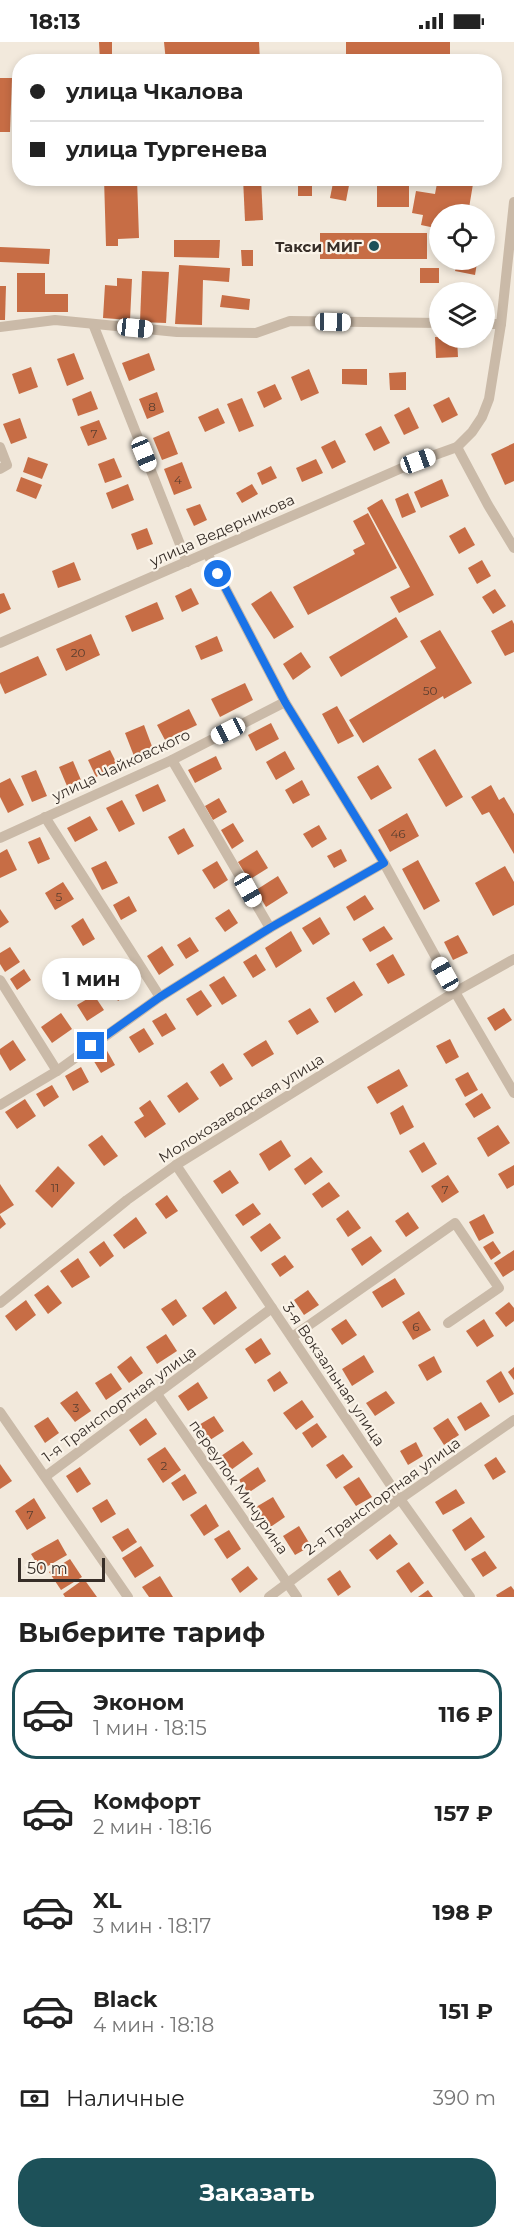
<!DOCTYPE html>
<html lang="ru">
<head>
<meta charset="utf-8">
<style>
  :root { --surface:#fff; --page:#f2f2f2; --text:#222; --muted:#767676; --line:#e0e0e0; --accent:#1d5159 }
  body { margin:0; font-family:Montserrat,sans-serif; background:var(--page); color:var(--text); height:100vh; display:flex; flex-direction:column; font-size:22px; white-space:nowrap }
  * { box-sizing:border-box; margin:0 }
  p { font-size:20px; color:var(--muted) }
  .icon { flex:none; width:33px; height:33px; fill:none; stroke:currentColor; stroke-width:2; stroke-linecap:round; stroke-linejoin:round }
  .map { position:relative; height:1555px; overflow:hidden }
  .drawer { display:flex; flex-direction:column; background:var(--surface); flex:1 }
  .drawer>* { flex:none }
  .banner { position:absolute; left:12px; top:12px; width:490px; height:132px; border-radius:24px; box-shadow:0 3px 9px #0003; display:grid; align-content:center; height:132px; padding:0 18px; background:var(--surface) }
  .tools { position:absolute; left:429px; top:162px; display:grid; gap:12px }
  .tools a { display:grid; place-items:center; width:66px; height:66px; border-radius:50%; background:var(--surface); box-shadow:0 3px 9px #0003; font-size:30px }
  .scale { position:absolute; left:18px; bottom:15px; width:87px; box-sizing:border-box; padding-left:6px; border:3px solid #372e28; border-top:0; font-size:16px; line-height:21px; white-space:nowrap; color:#372e28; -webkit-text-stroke:4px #faf3e8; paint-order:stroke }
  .end { position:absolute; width:27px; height:27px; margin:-14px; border:8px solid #1a73e8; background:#fff; box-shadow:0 0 0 3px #fff }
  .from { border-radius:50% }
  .bubble { position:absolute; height:42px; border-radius:21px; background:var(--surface); box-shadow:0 3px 9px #0003; font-size:20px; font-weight:700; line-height:42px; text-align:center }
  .car { position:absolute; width:18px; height:36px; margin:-18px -9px; border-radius:8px; box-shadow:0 0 4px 2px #0007; background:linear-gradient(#fff 24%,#345 0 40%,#fff 0 76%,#345 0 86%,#fff 0) }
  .banner b { display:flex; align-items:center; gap:21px; height:57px; font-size:22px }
  .banner b+b { border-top:2px solid var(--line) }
  .banner i { width:15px; height:15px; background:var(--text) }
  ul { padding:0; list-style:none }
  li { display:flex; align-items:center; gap:18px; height:90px; margin:0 12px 9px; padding:0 6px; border:3px solid transparent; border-radius:24px }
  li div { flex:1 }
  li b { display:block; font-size:22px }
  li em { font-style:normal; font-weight:700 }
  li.current { border-color:var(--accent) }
  li>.icon { width:54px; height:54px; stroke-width:1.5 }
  h2 { padding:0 18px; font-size:27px; line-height:72px }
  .pay { display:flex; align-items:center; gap:15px; height:66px; padding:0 18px; font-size:22px }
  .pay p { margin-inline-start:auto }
  .primary-button { display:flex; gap:12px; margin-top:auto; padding:12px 18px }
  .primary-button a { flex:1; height:69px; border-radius:24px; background:var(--accent); color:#fff; font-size:24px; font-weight:700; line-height:69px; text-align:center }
  .status { display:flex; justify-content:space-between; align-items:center; height:42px; padding:0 30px; background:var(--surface); direction:ltr }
  .status svg { height:16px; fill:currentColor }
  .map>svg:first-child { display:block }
  .building { fill:#c76d45 }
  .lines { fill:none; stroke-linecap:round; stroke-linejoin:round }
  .minor { stroke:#cabaa8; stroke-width:10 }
  .route { stroke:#1a73e8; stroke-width:8 }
  .poi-dot { fill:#1d5159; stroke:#faf3e8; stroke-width:2 }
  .labels { text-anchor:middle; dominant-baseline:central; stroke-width:4.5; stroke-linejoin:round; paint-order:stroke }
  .number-label { font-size:12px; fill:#5b3e2f }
  .poi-label { font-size:15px; font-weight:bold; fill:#372e28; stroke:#faf3e8; text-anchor:end }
  .street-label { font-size:15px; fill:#372e28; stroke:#faf3e8 }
</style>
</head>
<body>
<div class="status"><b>18:13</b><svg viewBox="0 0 49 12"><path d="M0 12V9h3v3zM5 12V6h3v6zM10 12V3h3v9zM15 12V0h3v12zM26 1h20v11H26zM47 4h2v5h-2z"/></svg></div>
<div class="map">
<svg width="514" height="1555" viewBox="0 0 514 1555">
  <rect width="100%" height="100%" fill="#f2e9dc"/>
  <!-- building -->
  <g class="building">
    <path d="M99,0H112V13L132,12L133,20H100Z"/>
    <path d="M164,0H259L260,20H166Z"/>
    <rect x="346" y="0" width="104" height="20"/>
    <path d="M0,36H12L10,90H0Z"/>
    <path d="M104,136H137L139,196L118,197V204H106Z"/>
    <path d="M243,136H261L263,178L245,179Z"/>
    <rect x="298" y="136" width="14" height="18"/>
    <path d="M334,136L350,138L346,159L330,156Z"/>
    <rect x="377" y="136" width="32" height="29"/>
    <path d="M438,136H474L468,172H440V187L421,183L423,173L412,171L416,149L435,152Z"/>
    <rect x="320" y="191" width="107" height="26"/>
    <path d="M174,198H220L219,216L174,215Z"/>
    <path d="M0,205L50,207L49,222L0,220Z"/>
    <path d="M241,208H253V224H242Z"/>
    <path d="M458,218L477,221L475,233L455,229Z"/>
    <path d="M179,223L230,226L229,240L203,238L202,283L175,282Z"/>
    <rect x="420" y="226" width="19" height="15"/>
    <path d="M142,229L169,230L166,281L140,280Z"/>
    <path d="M17,231H45V252H68V270H17Z"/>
    <path d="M117,236L132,237L130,278L103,276L105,243L117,244Z"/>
    <path d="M0,244H6L5,278H0Z"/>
    <path d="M222,253L250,257L249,268L220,265Z"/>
    <path d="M435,295L457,296L458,315L436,316Z"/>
    <path d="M74,311L84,337L67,344L57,317Z"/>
    <path d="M149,311L155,328L129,339L122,321Z"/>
    <path d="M31,325L38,345L19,352L12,332Z"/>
    <path d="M309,327L319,351L301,359L291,335Z"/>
    <path d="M342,327H367V343L342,342Z"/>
    <path d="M406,330V348H390L389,331Z"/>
    <path d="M275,342L282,357L264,366L257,350Z"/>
    <path d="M91,349L98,367L78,374L72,357Z"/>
    <path d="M157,350L164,370L147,377L139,357Z"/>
    <path d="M449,355L458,373L442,381L433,363Z"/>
    <path d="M242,356L254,384L239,390L227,362Z"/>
    <path d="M409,365L419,386L404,393L394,373Z"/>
    <path d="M218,366L225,381L205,390L198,375Z"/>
    <path d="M20,376L27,396L11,402L3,382Z"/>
    <path d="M99,378L107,397L88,404L80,385Z"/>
    <path d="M381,384L390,401L374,409L365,392Z"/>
    <path d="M169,389L178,412L162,418L153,396Z"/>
    <path d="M335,398L346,420L332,427L321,405Z"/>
    <path d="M514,401V439L505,443L491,412Z"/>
    <path d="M28,415L48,422L42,437L23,430Z"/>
    <path d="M114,416L122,435L105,441L98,422Z"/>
    <path d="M316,417L323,431L302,440L296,426Z"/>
    <path d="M182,420L192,446L174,453L164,427Z"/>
    <path d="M271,424L277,436L262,443L257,431Z"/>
    <path d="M21,435L42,443L36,457L16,449Z"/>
    <path d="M442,437L449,454L421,466L414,450Z"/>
    <path d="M128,442L134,458L112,467L106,451Z"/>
    <path d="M252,442L258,452L242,461L236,451Z"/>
    <path d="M408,451L416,470L402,476L395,457Z"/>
    <path d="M382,457L434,553L399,571L390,555L410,545L367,466Z"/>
    <path d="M200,462L207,478L194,484L186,467Z"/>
    <path d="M368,471L397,526L308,573L293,545L355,512L353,508L365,502L353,479Z"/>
    <path d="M465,485L475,503L459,512L449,494Z"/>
    <path d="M147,486L153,502L137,508L131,492Z"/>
    <path d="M482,518L491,534L477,542L468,526Z"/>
    <path d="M74,520L81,538L58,546L52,529Z"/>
    <path d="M191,546L199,562L182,570L175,554Z"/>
    <path d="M495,547L506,564L493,572L482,555Z"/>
    <path d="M271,549L294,585L274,597L251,562Z"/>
    <path d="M4,551L11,567L0,572V552Z"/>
    <path d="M157,560L164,577L132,590L125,574Z"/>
    <path d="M396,575L408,595L341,635L329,615Z"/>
    <path d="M512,578L514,582V610L505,614L491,589Z"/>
    <path d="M440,588L472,641L444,657L443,654L363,701L349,678L436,626L420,599Z"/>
    <path d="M91,592L100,613L66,629L56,607Z"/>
    <path d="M217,594L223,609L201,618L195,604Z"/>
    <path d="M301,610L311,625L293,638L283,622Z"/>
    <path d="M38,614L47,633L5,652L0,641V631Z"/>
    <path d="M245,641L253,658L220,675L211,657Z"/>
    <path d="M337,664L354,694L338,702L322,672Z"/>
    <path d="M189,667L197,683L165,698L157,683Z"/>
    <path d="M271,681L279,697L256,709L248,693Z"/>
    <path d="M144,683L153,707L134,714L125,691Z"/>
    <path d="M435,707L463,755L446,765L418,717Z"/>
    <path d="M110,708L118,724L96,735L88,718Z"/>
    <path d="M285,709L295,727L276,738L266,720Z"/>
    <path d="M216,714L222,727L195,741L188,728Z"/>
    <path d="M73,719L81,738L67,744L59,725Z"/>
    <path d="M378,723L392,746L371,758L357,735Z"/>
    <path d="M36,728L47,754L32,760L21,734Z"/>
    <path d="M10,736L24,763L8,771L0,755V741Z"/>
    <path d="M302,738L310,753L293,762L285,748Z"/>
    <path d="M158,742L166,759L143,770L135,753Z"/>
    <path d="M491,743L499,758L504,755L514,772V812L489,770L482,773L471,755Z"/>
    <path d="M219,756L227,770L213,778L205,764Z"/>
    <path d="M122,758L135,782L119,790L106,766Z"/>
    <path d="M407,771L419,794L390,810L378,788Z"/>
    <path d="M90,774L98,788L75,800L67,786Z"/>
    <path d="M233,781L244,799L232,807L221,788Z"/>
    <path d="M319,783L327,797L312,806L303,792Z"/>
    <path d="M184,786L194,804L178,813L168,795Z"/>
    <path d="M40,795L50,817L38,822L28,800Z"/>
    <path d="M7,807L17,828L0,836V811Z"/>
    <path d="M341,807L347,819L334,826L327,814Z"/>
    <path d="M257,808L268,826L249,838L238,820Z"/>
    <path d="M418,818L440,859L424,868L402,827Z"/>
    <path d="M106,819L118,841L102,848L91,826Z"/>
    <path d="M217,819L228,838L214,847L202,828Z"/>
    <path d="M505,824L514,840V863L493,874L475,841Z"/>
    <path d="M278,834L288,851L266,865L256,848Z"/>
    <path d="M63,840L74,857L55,868L45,851Z"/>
    <path d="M365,853L374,867L354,879L346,865Z"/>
    <path d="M129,854L137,869L121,878L113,863Z"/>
    <path d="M0,867L9,880L0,886Z"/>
    <path d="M229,867L238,881L225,890L215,876Z"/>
    <path d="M320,875L330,892L313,903L302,886Z"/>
    <path d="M83,876L95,897L83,904L71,884Z"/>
    <path d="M384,884L393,897L370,910L362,897Z"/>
    <path d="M291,889L302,909L276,926L265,906Z"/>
    <path d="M458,893L468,911L453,918L444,900Z"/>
    <path d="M190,895L199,909L186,917L177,903Z"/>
    <path d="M162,904L174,923L159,933L147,914Z"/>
    <path d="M10,905L20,920L5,930L0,922V911Z"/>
    <path d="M256,912L266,928L253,936L243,920Z"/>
    <path d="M393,912L405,933L388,942L376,922Z"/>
    <path d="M24,927L31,938L17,948L10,937Z"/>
    <path d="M121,934L131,950L118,959L108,943Z"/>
    <path d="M224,934L237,954L222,963L209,943Z"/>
    <path d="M354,939L363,953L335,971L326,956Z"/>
    <path d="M201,948L212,964L197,974L186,957Z"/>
    <path d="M94,953L104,968L87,979L77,963Z"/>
    <path d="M310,966L319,980L297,993L288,979Z"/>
    <path d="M504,966L512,978L495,989L487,976Z"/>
    <path d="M61,971L72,987L52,1001L41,985Z"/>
    <path d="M166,971L176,987L162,995L152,979Z"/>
    <path d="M144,986L154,1002L139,1011L129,995Z"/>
    <path d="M450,997L459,1015L446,1022L436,1004Z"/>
    <path d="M13,998L26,1018L10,1029L0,1012V1007Z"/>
    <path d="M266,998L274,1012L252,1025L243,1012Z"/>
    <path d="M106,1007L115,1023L101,1031L92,1016Z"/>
    <path d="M223,1021L233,1037L220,1045L210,1030Z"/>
    <path d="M81,1025L89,1040L73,1049L65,1034Z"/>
    <path d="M399,1027L408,1044L377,1062L367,1045Z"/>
    <path d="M468,1030L478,1048L465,1055L455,1037Z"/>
    <path d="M187,1040L199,1057L179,1071L167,1054Z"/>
    <path d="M52,1043L59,1055L44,1065L36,1052Z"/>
    <path d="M482,1051L491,1066L474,1076L465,1062Z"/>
    <path d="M25,1057L36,1074L17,1087L5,1070Z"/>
    <path d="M150,1058L166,1082L145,1096L134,1080L144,1074L139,1066Z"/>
    <path d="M403,1063L414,1085L400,1093L390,1071Z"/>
    <path d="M498,1083L510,1101L488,1115L477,1096Z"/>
    <path d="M102,1093L118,1114L104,1124L88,1103Z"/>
    <path d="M281,1098L291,1114L269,1129L259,1112Z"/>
    <path d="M424,1100L437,1122L422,1131L409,1109Z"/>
    <path d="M311,1115L323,1130L305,1143L294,1127Z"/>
    <path d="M514,1123V1143L507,1147L498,1132Z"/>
    <path d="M58,1124L75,1141L52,1166L35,1149Z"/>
    <path d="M230,1128L239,1141L222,1152L213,1139Z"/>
    <path d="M448,1133L459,1150L442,1161L431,1144Z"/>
    <path d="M329,1140L340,1154L322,1166L312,1152Z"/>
    <path d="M0,1142L14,1163L0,1172Z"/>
    <path d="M167,1153L178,1169L166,1177L155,1162Z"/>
    <path d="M253,1161L261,1172L243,1184L235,1173Z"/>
    <path d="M348,1168L361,1186L348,1195L336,1177Z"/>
    <path d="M408,1170L419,1186L406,1195L395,1179Z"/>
    <path d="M484,1172L494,1191L479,1199L469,1180Z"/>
    <path d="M0,1173L6,1182L0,1187Z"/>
    <path d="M136,1175L147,1191L124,1207L113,1193Z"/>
    <path d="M270,1181L281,1196L261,1210L250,1195Z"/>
    <path d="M371,1194L382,1209L362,1224L351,1207Z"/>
    <path d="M104,1199L114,1214L100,1225L89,1210Z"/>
    <path d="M493,1199L501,1211L491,1218L483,1205Z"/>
    <path d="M514,1208V1228L503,1235L494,1221Z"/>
    <path d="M285,1213L294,1225L280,1235L271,1222Z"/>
    <path d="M78,1216L90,1235L72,1246L60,1229Z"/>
    <path d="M395,1236L405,1252L382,1266L372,1250Z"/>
    <path d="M48,1243L62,1261L48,1272L34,1253Z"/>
    <path d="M308,1248L319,1263L304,1273L294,1258Z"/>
    <path d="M226,1249L237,1266L214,1283L202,1266Z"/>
    <path d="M176,1257L187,1274L173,1284L161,1267Z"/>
    <path d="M26,1258L36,1273L16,1289L5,1274Z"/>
    <path d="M509,1260L514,1266V1279L506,1285L495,1271Z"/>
    <path d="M419,1269L431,1288L413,1298L402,1280Z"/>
    <path d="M346,1277L357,1293L342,1303L331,1287Z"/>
    <path d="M484,1277L494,1294L477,1305L466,1289Z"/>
    <path d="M166,1292L177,1309L157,1322L146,1305Z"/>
    <path d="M261,1296L271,1312L255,1322L245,1307Z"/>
    <path d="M364,1313L374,1330L352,1344L342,1327Z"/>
    <path d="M131,1314L143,1331L129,1341L117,1325Z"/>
    <path d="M434,1314L442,1330L427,1339L418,1323Z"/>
    <path d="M514,1325V1338L508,1330Z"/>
    <path d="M280,1329L288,1341L274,1350L267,1338Z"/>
    <path d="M501,1329L514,1352L499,1361L486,1339Z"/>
    <path d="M111,1331L122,1347L106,1358L95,1341Z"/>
    <path d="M198,1340L208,1356L188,1369L178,1354Z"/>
    <path d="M77,1349L91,1369L75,1380L60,1361Z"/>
    <path d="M386,1349L395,1361L375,1374L366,1361Z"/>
    <path d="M302,1358L314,1375L296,1388L283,1371Z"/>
    <path d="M481,1360L490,1374L465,1389L457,1375Z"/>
    <path d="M214,1374L224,1389L207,1400L197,1384Z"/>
    <path d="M48,1375L59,1391L45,1401L34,1384Z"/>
    <path d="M146,1376L157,1392L140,1404L129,1388Z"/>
    <path d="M448,1376L459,1393L444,1403L433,1386Z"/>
    <path d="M317,1381L327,1395L312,1406L302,1391Z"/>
    <path d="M243,1399L253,1412L231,1428L221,1414Z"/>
    <path d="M416,1400L423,1414L408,1423L400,1409Z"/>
    <path d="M165,1405L181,1428L163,1441L147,1417Z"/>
    <path d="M343,1412L353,1425L336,1437L326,1423Z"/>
    <path d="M496,1415L506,1430L493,1438L484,1423Z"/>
    <path d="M0,1422L12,1439L0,1447Z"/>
    <path d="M80,1425L91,1442L77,1451L66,1434Z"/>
    <path d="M258,1425L266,1439L248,1451L239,1438Z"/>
    <path d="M185,1432L197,1451L183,1459L171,1441Z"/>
    <path d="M359,1435L372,1455L356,1464L343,1445Z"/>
    <path d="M456,1447L465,1461L443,1473L435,1460Z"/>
    <path d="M273,1455L285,1475L269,1486L256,1465Z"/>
    <path d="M34,1456L46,1476L27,1488L15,1469Z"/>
    <path d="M107,1457L116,1472L101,1481L92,1466Z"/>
    <path d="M206,1462L219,1484L204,1494L190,1473Z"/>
    <path d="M471,1475L485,1495L465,1509L452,1488Z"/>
    <path d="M299,1484L311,1504L295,1513L283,1494Z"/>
    <path d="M128,1486L137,1500L122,1510L112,1495Z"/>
    <path d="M229,1488L241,1507L227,1517L214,1497Z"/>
    <path d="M390,1492L398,1502L377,1518L369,1508Z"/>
    <path d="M58,1497L67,1513L41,1528L31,1512Z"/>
    <path d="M141,1504L154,1524L135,1536L122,1516Z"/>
    <path d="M485,1509L497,1526L483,1535L471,1517Z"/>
    <path d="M70,1517L82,1535L61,1548L49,1530Z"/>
    <path d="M409,1520L424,1541L411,1551L396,1529Z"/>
    <path d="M248,1524L258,1537L240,1551L231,1537Z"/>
    <path d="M340,1528L351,1545L338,1554L327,1537Z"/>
    <path d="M160,1534L173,1555H149L142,1545Z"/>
    <path d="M84,1537L97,1555H65L63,1552Z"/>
    <path d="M511,1544L514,1548V1555H497L496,1553Z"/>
    <path d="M428,1548L433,1555H418Z"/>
  </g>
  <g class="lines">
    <!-- minor -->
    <g class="minor">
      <path d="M93,282L187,520"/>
      <path d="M484,282H501"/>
      <path d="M0,285L55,278L177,290L256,291L290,279L440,281"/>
      <path d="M0,405L7,423L0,427"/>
      <path d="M457,405L488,463L514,506"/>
      <path d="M207,511L285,660L384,821L455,950L514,1051"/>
      <path d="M0,601L418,419L457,405L472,390L482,375L489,357L501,282L514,160"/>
      <path d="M172,718L270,886"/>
      <path d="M45,775L160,955"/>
      <path d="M0,796L172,718L285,660"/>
      <path d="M0,938L57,1029"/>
      <path d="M0,1063L57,1029L160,955L270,886L384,821"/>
      <path d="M176,1123L400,1457L470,1555"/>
      <path d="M0,1261L127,1158L176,1123L455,950L514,917"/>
      <path d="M292,1295L455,1181L499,1246L448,1281"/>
      <path d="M157,1352L297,1555"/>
      <path d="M0,1370L128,1555"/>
      <path d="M46,1434L272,1266"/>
      <path d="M269,1555L400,1457L514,1378"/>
    </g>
  </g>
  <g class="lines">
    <!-- route -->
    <path class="route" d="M91,1004L160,955L270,886L384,821L285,660L218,532"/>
  </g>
  <!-- markers -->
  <circle class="poi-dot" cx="374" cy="204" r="6"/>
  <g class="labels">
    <!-- number labels -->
    <g class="number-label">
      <text x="152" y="364">8</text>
      <text x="94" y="391">7</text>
      <text x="178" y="437">4</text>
      <text x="78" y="610">20</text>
      <text x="430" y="648">50</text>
      <text x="398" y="791">46</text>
      <text x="59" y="854">5</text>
      <text x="55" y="1145">11</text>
      <text x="445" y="1147">7</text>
      <text x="416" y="1284">6</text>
      <text x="76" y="1365">3</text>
      <text x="164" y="1423">2</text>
      <text x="30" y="1472">7</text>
    </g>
    <!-- poi labels -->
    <g class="poi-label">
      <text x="362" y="204">Такси МИГ</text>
    </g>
    <!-- street labels -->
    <g class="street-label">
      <text transform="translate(222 488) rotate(-24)">улица Ведерникова</text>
      <text transform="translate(121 723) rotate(-25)">улица Чайковского</text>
      <text transform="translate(241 1066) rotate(-32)">Молокозаводская улица</text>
      <text transform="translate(334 1332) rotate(56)">3-я Вокзальная улица</text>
      <text transform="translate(119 1362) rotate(-36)">1-я Транспортная улица</text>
      <text transform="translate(239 1445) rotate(55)">переулок Мичурина</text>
      <text transform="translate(382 1454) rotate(-36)">2-я Транспортная улица</text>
    </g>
  </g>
</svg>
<div class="tools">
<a><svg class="icon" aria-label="locate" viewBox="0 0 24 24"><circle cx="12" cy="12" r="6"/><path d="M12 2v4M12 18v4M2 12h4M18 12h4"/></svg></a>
<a><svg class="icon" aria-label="layers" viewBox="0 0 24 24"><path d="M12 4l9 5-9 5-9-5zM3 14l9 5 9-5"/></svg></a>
</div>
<div class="scale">50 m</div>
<i class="end from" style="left:218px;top:532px"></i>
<i class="end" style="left:91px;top:1004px"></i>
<div class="bubble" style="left:42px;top:916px;width:99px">1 мин</div>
<i class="car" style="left:333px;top:280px;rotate:91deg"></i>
<i class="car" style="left:135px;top:286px;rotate:96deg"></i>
<i class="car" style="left:144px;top:412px;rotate:158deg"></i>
<i class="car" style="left:418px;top:419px;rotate:70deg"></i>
<i class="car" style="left:228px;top:689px;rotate:243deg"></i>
<i class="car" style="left:248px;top:848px;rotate:150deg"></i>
<i class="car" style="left:445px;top:932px;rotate:331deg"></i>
<div class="banner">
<b><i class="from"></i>улица Чкалова</b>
<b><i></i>улица Тургенева</b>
</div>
</div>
<section class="drawer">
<h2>Выберите тариф</h2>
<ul>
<li class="current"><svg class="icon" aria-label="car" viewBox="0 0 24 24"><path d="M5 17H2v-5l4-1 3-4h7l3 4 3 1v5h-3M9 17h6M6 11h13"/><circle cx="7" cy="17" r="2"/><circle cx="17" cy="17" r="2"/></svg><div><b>Эконом</b><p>1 мин · 18:15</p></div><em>116 ₽</em></li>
<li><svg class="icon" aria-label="car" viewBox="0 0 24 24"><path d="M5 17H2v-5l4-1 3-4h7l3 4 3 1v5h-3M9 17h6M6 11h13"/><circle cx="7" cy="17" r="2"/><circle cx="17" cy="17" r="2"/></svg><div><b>Комфорт</b><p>2 мин · 18:16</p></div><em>157 ₽</em></li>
<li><svg class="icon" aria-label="car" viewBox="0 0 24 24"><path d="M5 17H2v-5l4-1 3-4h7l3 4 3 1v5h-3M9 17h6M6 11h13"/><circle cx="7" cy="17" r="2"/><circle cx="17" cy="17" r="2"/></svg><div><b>XL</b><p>3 мин · 18:17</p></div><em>198 ₽</em></li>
<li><svg class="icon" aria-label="car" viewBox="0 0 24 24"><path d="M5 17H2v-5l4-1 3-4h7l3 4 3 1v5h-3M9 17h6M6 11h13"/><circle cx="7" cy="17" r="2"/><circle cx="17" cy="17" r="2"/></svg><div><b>Black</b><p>4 мин · 18:18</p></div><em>151 ₽</em></li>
</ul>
<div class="pay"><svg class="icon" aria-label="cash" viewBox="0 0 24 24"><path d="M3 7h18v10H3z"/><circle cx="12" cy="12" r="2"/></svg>Наличные<p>390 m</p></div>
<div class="primary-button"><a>Заказать</a></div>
</section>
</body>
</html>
